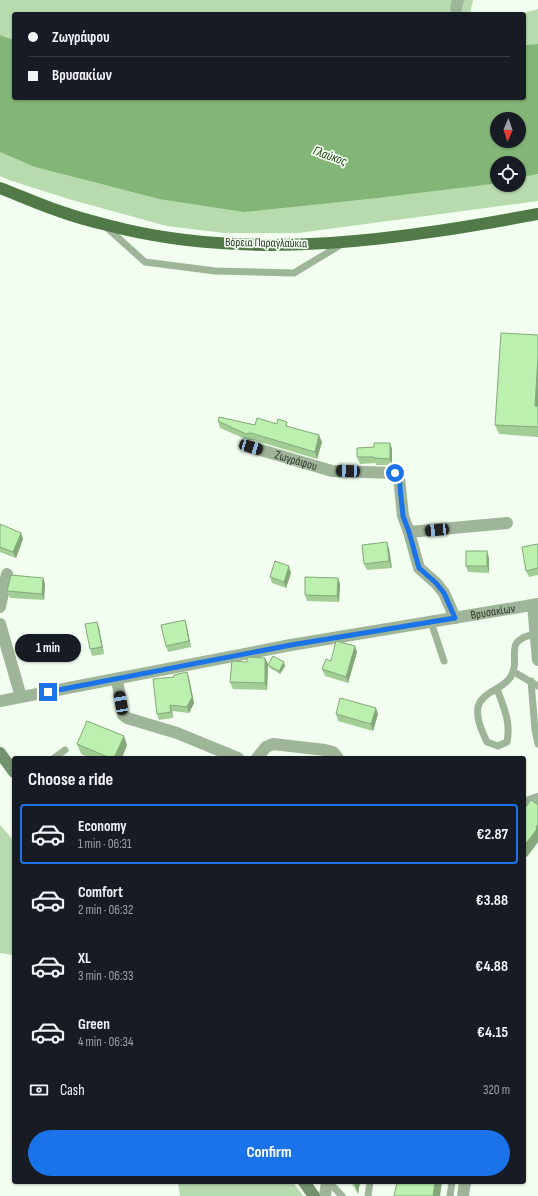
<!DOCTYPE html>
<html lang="en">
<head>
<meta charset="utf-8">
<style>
  :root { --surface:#171b24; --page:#20242c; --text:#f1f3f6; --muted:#9ea1a6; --line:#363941; --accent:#1a73e8 }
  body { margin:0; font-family:"Sofia Sans Condensed",sans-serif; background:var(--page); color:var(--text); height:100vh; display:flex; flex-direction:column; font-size:15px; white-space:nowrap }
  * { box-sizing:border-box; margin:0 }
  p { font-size:13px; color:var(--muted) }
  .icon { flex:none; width:22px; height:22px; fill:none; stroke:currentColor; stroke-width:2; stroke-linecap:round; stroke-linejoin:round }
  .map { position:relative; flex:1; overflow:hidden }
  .drawer { position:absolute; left:12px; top:756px; width:514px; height:428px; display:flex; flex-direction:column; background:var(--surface); border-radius:4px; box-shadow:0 1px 3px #0004 }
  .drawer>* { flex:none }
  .guide { position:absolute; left:12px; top:12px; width:514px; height:88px; border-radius:4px; box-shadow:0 1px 3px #0004; display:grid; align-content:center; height:88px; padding:0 16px; background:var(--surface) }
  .needle { width:26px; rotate:182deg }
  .controls { position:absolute; left:490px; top:112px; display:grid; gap:8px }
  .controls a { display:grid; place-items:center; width:36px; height:36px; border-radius:50%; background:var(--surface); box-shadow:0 1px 3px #0004; font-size:20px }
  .end { position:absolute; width:18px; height:18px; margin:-9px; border:5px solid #1a73e8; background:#fff; box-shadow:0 0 0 2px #fff }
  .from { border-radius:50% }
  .bubble { position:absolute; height:28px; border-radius:14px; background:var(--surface); box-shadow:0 1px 3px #0004; font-size:13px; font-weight:700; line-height:28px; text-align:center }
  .car { position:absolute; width:12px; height:24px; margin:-12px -6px; border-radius:5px; box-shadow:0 0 3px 1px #0007; background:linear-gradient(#222 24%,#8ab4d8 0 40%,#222 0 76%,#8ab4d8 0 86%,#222 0) }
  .guide b { display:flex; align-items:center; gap:14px; height:38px; font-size:15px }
  .guide b+b { border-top:1px solid var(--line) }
  .guide i { width:10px; height:10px; background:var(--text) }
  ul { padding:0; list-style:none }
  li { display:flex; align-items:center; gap:12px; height:60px; margin:0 8px 6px; padding:0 8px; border:2px solid transparent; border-radius:4px }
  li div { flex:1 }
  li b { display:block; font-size:15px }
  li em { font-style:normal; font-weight:700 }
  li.selected { border-color:var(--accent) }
  li>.icon { width:36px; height:36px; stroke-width:1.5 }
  h2 { padding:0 16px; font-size:18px; line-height:48px }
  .pay { display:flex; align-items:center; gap:10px; height:44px; padding:0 16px; font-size:15px }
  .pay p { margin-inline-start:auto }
  .button { display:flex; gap:8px; margin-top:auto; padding:8px 16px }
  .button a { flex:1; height:46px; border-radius:24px; background:var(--accent); color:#fff; font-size:16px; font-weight:700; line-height:46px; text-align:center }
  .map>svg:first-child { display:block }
  .green { fill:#b7daaf }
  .water { fill:#83b577; fill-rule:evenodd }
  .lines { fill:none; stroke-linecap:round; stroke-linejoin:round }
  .lane { stroke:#9fb599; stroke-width:7 }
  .street { stroke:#9fb599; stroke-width:12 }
  .secondary { stroke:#72936b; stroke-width:12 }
  .primary { stroke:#527a49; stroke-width:12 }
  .wall { fill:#a2ce96 }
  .shaded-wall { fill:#84a87a }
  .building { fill:#bcf0af; stroke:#84a87a }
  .route { stroke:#1a73e8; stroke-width:5 }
  .labels { text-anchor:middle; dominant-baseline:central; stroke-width:3.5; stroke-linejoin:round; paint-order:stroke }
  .street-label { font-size:12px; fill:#2e352c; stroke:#f2feef }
  .water-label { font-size:13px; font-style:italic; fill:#17380d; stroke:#f2feef }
</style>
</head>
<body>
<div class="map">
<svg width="538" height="1196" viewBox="0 0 538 1196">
  <rect width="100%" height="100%" fill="#f2feef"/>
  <!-- green -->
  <g class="green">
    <path d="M0,0H473L470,14H14V40L0,35Z"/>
    <path d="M538,9V44L524,45V14H520Z"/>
    <path d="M0,152L36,167L159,199L387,197L497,183V185H519V178L538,174V201L298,233H224L167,226L72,200L9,180L0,176Z"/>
    <path d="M0,825L14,841V955L0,953Z"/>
    <path d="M178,1182H293L303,1196H180Z"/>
  </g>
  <!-- water -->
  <path class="water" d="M0,35L14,40V98H524V45L538,44V174L519,178V163H497V183L492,184L387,197L244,212L159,199L35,167L0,152ZM497,119H519V141H497Z"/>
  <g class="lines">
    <!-- lane -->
    <g class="lane">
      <path d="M105,226L145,262L215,271L294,273L342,244"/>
      <path d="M431,622L444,661"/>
      <path d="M514,672L538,686"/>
      <path d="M531,681L535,730L538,744"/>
      <path d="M497,689C504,708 511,722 507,742L498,746L487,742C482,731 476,720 478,707C481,693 502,689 510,678C523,658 500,640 536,634"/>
      <path d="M54,758L65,750"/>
      <path d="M329,1182L342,1196"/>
      <path d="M368,1196L370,1182"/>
      <path d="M450,1196L452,1182"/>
    </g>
    <!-- street -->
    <g class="street">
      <path d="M456,8L458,0"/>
      <path id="s1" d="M251,447L332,471L395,473L399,477L403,516L409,532L419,568L436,583L444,593L455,618"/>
      <path d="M409,532L507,523"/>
      <path d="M533,605L538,660"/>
      <path d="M0,607L7,574"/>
      <path d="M0,624L21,697"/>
      <path d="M117,679L123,715L127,718L177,733L238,758"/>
      <path id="s2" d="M0,701L291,645L538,604"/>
      <path d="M257,758L266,747L273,744L325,750L333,752L338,758"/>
      <path d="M524,804L538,799"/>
      <path d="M325,1196L327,1182"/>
      <path d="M463,1196L465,1182"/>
    </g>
    <!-- secondary -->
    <g class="secondary">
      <path d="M0,753L14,772"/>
      <path d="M304,1182L314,1196"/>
    </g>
    <!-- primary -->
    <path class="primary" d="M0,188C21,196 43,206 65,213C84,220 104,224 123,229C260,261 402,239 538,214"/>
  </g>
  <!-- wall -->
  <g class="wall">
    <path d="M538,335V437L499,434L495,425Z"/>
    <path d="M218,421L255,425L277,424L289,427L322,442L317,459L253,440H248L220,428Z"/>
    <path d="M390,443L392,449V465H376V463L360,464L357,457Z"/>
    <path d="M0,524L21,533L23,539L16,558L0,552Z"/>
    <path d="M387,542L389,549L392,568L367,570L364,564Z"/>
    <path d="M538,544V575L529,577L526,571Z"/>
    <path d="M489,558V573L468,572L466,566Z"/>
    <path d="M291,573L286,588L272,583L270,577Z"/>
    <path d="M43,578L45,584L44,600L10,598L7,591Z"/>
    <path d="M338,578L340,584L339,602L307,601L305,595Z"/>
    <path d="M97,622L99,628L104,654L92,656L90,649Z"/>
    <path d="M187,627L191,647L168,652L166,646Z"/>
    <path d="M357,652L348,683L325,676L322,669L331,661Z"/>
    <path d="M265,658L268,664L267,690L233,689L230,682L247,662Z"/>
    <path d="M268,665L285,666L280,674L270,668Z"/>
    <path d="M189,678L194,703L189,713L172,711L173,718L159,720L157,714Z"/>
    <path d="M336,714H378L373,731L338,721Z"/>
    <path d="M77,744L127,745L122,758H90L81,754Z"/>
    <path d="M524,809L527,857L524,854Z"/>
    <path d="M351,1182H360L358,1194Z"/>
  </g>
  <!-- shaded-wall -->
  <g class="shaded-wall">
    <path d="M538,357V415L535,406Z"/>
    <path d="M319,435L322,442L317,459L315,452Z"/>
    <path d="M390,443L392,449V465L390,459Z"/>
    <path d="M21,533L23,539L16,558L13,552Z"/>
    <path d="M387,542L389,549L392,568L389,561Z"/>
    <path d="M487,551L489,558V573L487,566Z"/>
    <path d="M289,566L291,573L286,588L284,582Z"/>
    <path d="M43,578L45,584L44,600L42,594Z"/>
    <path d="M338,578L340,584L339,602L337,596Z"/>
    <path d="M185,620L187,627L191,647L189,641Z"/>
    <path d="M97,622L99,628L104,654L102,647Z"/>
    <path d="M355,646L357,652L348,683L346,677Z"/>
    <path d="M265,658L268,664L267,690L265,683Z"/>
    <path d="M284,662L285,666L280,674L279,671Z"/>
    <path d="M187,672L189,678L194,703L189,713L187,707Z"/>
    <path d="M170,705L172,711L173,718L171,712Z"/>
    <path d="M376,708L378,714L373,731L371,724Z"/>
    <path d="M124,736L127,745L122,758H114Z"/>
    <path d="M538,824V842L527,857L524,848V846Z"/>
    <path d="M355,1182H360L358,1194L355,1184Z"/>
    <path d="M435,1182H442L440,1196H433Z"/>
  </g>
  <!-- building -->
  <g class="building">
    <path d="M501,333L538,335V357L535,406H538V427L495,425Z"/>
    <path d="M219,417L255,425L257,418L277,424L278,419L287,422L286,426L319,435L315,452L251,433L246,434L218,421Z"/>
    <path d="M374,443H390V459L374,458V457H357V448L374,447Z"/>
    <path d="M0,524L21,533L13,552L0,547Z"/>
    <path d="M387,542L389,561L364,564L362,545Z"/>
    <path d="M538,544V568L526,571L522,547Z"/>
    <rect x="466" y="551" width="21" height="15"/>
    <path d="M275,561L289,566L284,582L270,577Z"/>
    <path d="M11,575L43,578L42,594L7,591Z"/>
    <path d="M305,577L338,578L337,596L305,595Z"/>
    <path d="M185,620L189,641L166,646L161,625Z"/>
    <path d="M97,622L102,647L90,649L85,624Z"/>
    <path d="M336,641L355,646L346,677L322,669L326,659L331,661Z"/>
    <path d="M273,656L284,662L279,671L268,665Z"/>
    <path d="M247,657L265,658V683L230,682L232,661L247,662Z"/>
    <path d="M187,672L192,697L187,707L170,705L171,712L157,714L153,679L174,677V675Z"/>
    <path d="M340,698L376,708L371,724L336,714Z"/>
    <path d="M87,721L124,736L114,758H110L77,744Z"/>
    <path d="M531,800L538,805V824L536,827L537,829L524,846V809Z"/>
    <path d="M397,1182H435L433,1196H394Z"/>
  </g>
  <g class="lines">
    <!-- route -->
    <path class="route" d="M48,692L291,645L455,618L444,593L436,583L419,568L409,532L403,516L399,477L395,473"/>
  </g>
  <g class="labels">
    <!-- street labels -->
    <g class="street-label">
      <text transform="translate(266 243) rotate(1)">Βόρεια Παραγλαύκια</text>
      <text stroke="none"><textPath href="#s1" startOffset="47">Ζωγράφου</textPath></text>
      <text stroke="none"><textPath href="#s2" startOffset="501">Βρυσακίων</textPath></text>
    </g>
    <!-- water labels -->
    <g class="water-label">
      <text transform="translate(330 156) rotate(20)">Γλαύκος</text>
    </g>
  </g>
</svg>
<div class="controls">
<a><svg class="needle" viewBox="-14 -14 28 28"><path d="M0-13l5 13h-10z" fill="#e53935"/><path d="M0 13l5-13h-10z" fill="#9ea1a6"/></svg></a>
<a><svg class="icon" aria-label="locate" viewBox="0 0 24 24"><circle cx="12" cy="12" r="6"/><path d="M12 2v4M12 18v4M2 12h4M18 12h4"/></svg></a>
</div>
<i class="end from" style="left:395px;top:473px"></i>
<i class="end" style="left:48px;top:692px"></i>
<div class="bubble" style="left:15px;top:634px;width:66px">1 min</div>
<i class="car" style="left:251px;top:447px;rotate:106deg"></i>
<i class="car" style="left:348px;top:471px;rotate:272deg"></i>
<i class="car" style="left:437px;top:530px;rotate:265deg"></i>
<i class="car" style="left:121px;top:703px;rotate:350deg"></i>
<div class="guide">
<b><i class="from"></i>Ζωγράφου</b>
<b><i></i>Βρυσακίων</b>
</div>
<section class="drawer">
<h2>Choose a ride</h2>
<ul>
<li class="selected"><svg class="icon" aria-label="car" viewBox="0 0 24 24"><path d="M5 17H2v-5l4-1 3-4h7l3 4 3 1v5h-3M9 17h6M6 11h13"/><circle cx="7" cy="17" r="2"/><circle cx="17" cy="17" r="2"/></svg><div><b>Economy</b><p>1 min · 06:31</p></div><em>€2.87</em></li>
<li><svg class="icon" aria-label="car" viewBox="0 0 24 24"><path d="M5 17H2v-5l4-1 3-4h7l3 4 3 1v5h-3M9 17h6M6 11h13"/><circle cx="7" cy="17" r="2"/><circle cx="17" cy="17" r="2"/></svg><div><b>Comfort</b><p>2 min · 06:32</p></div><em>€3.88</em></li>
<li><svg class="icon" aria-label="car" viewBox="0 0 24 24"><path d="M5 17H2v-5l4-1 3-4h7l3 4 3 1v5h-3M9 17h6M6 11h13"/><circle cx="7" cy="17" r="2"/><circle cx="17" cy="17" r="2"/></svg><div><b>XL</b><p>3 min · 06:33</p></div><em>€4.88</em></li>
<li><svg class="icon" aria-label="car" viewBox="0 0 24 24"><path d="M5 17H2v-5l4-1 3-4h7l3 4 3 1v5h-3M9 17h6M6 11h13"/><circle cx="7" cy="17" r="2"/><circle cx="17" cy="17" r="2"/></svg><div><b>Green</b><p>4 min · 06:34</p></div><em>€4.15</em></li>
</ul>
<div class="pay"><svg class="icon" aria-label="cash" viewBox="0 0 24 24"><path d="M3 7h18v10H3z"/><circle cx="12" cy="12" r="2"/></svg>Cash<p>320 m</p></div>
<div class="button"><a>Confirm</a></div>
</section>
</div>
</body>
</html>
